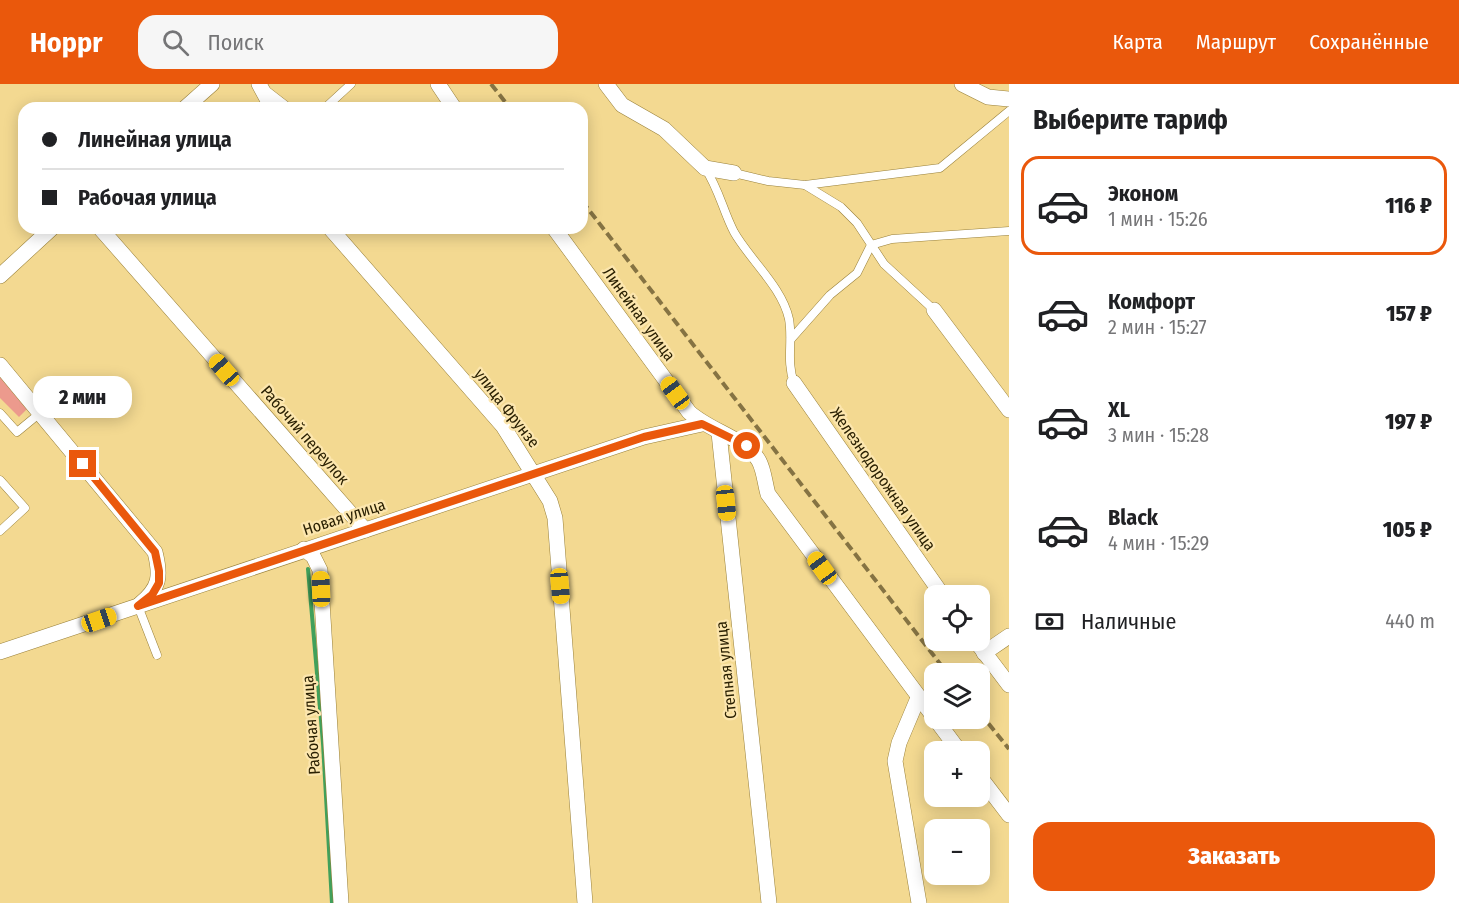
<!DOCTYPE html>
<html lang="ru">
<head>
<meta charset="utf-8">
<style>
  :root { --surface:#fff; --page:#f6f6f6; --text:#202124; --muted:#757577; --line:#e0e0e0; --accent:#ea580c }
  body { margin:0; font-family:"Fira Sans Condensed",sans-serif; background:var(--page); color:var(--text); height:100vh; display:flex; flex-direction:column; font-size:22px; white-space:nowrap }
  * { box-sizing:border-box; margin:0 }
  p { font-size:20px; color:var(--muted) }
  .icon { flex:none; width:33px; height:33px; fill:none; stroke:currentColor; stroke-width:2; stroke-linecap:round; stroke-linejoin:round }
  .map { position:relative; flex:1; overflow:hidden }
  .side { display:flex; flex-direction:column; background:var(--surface); width:450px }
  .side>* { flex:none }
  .banner { position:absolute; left:18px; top:18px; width:570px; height:132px; border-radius:18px; box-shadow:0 3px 15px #0003; display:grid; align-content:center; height:132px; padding:0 24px; background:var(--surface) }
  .controls { position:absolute; left:924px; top:501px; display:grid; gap:12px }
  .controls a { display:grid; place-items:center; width:66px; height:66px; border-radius:12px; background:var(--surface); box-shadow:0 3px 15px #0003; font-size:30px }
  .end { position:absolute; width:27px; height:27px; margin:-14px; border:8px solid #ea580c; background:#fff; box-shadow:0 0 0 3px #fff }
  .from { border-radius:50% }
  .bubble { position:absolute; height:42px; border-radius:18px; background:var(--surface); box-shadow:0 3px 15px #0003; font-size:20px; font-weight:800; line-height:42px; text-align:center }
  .car { position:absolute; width:18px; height:36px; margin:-18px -9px; border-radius:8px; box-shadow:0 0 4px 2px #0007; background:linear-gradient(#f5c518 24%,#345 0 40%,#f5c518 0 76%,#345 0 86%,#f5c518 0) }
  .banner b { display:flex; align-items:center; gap:21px; height:57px; font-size:22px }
  .banner b+b { border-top:2px solid var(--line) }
  .banner i { width:15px; height:15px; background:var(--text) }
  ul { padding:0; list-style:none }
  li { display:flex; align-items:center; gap:18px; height:99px; margin:0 12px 9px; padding:0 12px; border:3px solid transparent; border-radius:18px }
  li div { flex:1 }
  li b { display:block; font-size:22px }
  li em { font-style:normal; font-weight:800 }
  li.active { border-color:var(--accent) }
  li>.icon { width:54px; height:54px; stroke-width:1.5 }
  h2 { padding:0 24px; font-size:27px; line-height:72px }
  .pay { display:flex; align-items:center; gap:15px; height:66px; padding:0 24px; font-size:22px }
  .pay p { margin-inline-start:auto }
  .primary-button { display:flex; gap:12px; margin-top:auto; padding:12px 24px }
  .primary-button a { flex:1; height:69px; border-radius:18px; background:var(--accent); color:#fff; font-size:24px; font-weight:800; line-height:69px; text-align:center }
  header { display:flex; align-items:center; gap:36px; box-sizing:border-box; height:84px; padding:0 30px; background:var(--accent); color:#fff }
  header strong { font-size:28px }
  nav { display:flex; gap:33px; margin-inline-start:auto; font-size:21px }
  .search { width:420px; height:54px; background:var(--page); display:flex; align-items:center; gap:15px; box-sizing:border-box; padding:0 21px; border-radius:18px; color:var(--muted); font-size:22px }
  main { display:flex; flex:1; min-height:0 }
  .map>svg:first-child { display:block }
  .green { fill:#ec9a8d }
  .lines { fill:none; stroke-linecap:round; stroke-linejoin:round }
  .stream { stroke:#41a05b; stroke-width:4 }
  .lane-casing { stroke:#998039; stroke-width:9 }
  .street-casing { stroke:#998039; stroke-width:16 }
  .lane { stroke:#fff; stroke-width:8 }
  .street { stroke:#fff; stroke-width:15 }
  .rail { stroke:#857343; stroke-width:4; stroke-dasharray:9 4.5; stroke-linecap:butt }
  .route { stroke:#ea580c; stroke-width:8 }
  .labels { text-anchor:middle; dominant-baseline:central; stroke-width:4.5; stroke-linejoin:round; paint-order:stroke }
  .street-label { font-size:16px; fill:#2b2103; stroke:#fce6ae }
</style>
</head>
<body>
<header>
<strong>Hoppr</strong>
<div class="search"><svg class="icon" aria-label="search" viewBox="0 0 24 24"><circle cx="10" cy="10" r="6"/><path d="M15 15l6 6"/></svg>Поиск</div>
<nav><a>Карта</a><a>Маршрут</a><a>Сохранённые</a></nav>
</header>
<main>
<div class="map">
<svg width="1009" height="819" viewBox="0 0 1009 819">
  <rect width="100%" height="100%" fill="#f3d991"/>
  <!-- green -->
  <path class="green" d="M0,293L27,325L19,333L0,314Z"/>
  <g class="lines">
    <!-- stream -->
    <path class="stream" d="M308,485L323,659L332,819"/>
    <!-- lane casing -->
    <g class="lane-casing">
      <g id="lane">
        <path d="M267,7L289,24"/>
        <path d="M325,24L351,0"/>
        <path d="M705,84C719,105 723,127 734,148C750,176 782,203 789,235C793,257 786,277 794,299"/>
        <path d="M734,89L768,97L805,101L940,84L1009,27"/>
        <path d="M805,101L841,123L857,139L884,180L934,226"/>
        <path d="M791,255L830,211L857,189L871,161L892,155L1009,147"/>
        <path d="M0,329L17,348L40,329"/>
        <path d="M0,396L25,424L0,447"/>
        <path d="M138,522L157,571"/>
      </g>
    </g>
    <!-- street casing -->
    <g class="street-casing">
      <g id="street">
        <path d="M259,0L272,24"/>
        <path d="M438,0L454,24"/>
        <path d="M606,0L622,21L664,45L705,84L734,89"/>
        <path d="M962,0L988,13L1009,15"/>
        <path d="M185,24L212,0"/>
        <path d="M100,144L365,446"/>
        <path d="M330,144L503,342L550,417L555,434L585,819"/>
        <path d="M554,144L689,328C709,347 747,355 759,377C764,386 765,400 768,410L960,668"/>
        <path d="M0,192L52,144"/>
        <path d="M934,226L1009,326"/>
        <path d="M0,281L155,468C161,492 160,504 140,520"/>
        <path d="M794,299L943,512"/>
        <path d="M719,349L769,819"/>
        <path d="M304,465L313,472L320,486L341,819"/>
        <path d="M975,556L1009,601"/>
        <path d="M0,568L644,353L702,340"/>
        <path d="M984,569L1009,552"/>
        <path d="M918,614L899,659L895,677L919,819"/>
        <path d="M980,693L1009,731"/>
      </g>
    </g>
    <!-- lane -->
    <use href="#lane" class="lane"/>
    <!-- street -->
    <use href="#street" class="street"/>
    <!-- rail -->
    <g class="rail">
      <path d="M491,0L510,24"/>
      <path d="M582,117L948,590"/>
      <path d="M980,629L1009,665"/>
    </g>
  </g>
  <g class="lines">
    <!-- route -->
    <path class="route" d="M83,380L155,468L159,487V499L152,511L138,522L644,353L702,340L747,362"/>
  </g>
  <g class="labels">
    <!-- street labels -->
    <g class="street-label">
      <text transform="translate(639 230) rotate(54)">Линейная улица</text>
      <text transform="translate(507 324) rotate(52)">улица Фрунзе</text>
      <text transform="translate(305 351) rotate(49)">Рабочий переулок</text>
      <text transform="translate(883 395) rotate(55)">Железнодорожная улица</text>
      <text transform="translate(344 433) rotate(-18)">Новая улица</text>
      <text transform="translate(726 586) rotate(-96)">Степная улица</text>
      <text transform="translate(311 641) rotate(-94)">Рабочая улица</text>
    </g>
  </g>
</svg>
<div class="controls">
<a><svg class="icon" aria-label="locate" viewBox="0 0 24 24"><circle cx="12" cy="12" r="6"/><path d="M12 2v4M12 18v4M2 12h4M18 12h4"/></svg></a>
<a><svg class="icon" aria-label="layers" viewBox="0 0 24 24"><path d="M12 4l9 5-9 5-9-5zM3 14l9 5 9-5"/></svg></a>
<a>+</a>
<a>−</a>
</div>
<i class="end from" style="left:747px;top:362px"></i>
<i class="end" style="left:83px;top:380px"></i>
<div class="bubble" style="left:33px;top:292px;width:99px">2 мин</div>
<i class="car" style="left:224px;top:286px;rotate:319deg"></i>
<i class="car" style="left:675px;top:309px;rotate:324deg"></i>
<i class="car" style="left:726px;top:419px;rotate:174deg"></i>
<i class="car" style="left:822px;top:484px;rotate:324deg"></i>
<i class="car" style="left:560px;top:502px;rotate:175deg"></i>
<i class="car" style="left:321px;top:505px;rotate:358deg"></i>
<i class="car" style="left:99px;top:536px;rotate:71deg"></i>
<div class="banner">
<b><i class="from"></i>Линейная улица</b>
<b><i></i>Рабочая улица</b>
</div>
</div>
<section class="side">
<h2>Выберите тариф</h2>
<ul>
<li class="active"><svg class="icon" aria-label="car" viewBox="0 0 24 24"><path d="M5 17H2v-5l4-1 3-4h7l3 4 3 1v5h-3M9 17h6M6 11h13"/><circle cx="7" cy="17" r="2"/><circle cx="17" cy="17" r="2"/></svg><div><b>Эконом</b><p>1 мин · 15:26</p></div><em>116 ₽</em></li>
<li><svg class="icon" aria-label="car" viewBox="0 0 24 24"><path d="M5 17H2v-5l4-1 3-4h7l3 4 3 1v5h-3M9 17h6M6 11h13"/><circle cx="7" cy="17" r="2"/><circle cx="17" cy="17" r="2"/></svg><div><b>Комфорт</b><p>2 мин · 15:27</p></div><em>157 ₽</em></li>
<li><svg class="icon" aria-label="car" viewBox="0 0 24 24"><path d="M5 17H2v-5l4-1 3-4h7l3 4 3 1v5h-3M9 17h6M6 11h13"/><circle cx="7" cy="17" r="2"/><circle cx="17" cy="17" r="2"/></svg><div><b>XL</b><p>3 мин · 15:28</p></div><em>197 ₽</em></li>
<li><svg class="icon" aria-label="car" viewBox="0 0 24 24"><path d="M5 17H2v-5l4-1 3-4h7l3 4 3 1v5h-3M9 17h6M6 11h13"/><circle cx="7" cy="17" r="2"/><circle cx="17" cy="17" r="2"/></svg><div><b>Black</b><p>4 мин · 15:29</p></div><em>105 ₽</em></li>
</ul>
<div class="pay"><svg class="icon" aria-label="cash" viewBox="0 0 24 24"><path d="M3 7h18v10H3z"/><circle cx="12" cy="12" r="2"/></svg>Наличные<p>440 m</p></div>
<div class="primary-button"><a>Заказать</a></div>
</section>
</main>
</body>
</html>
